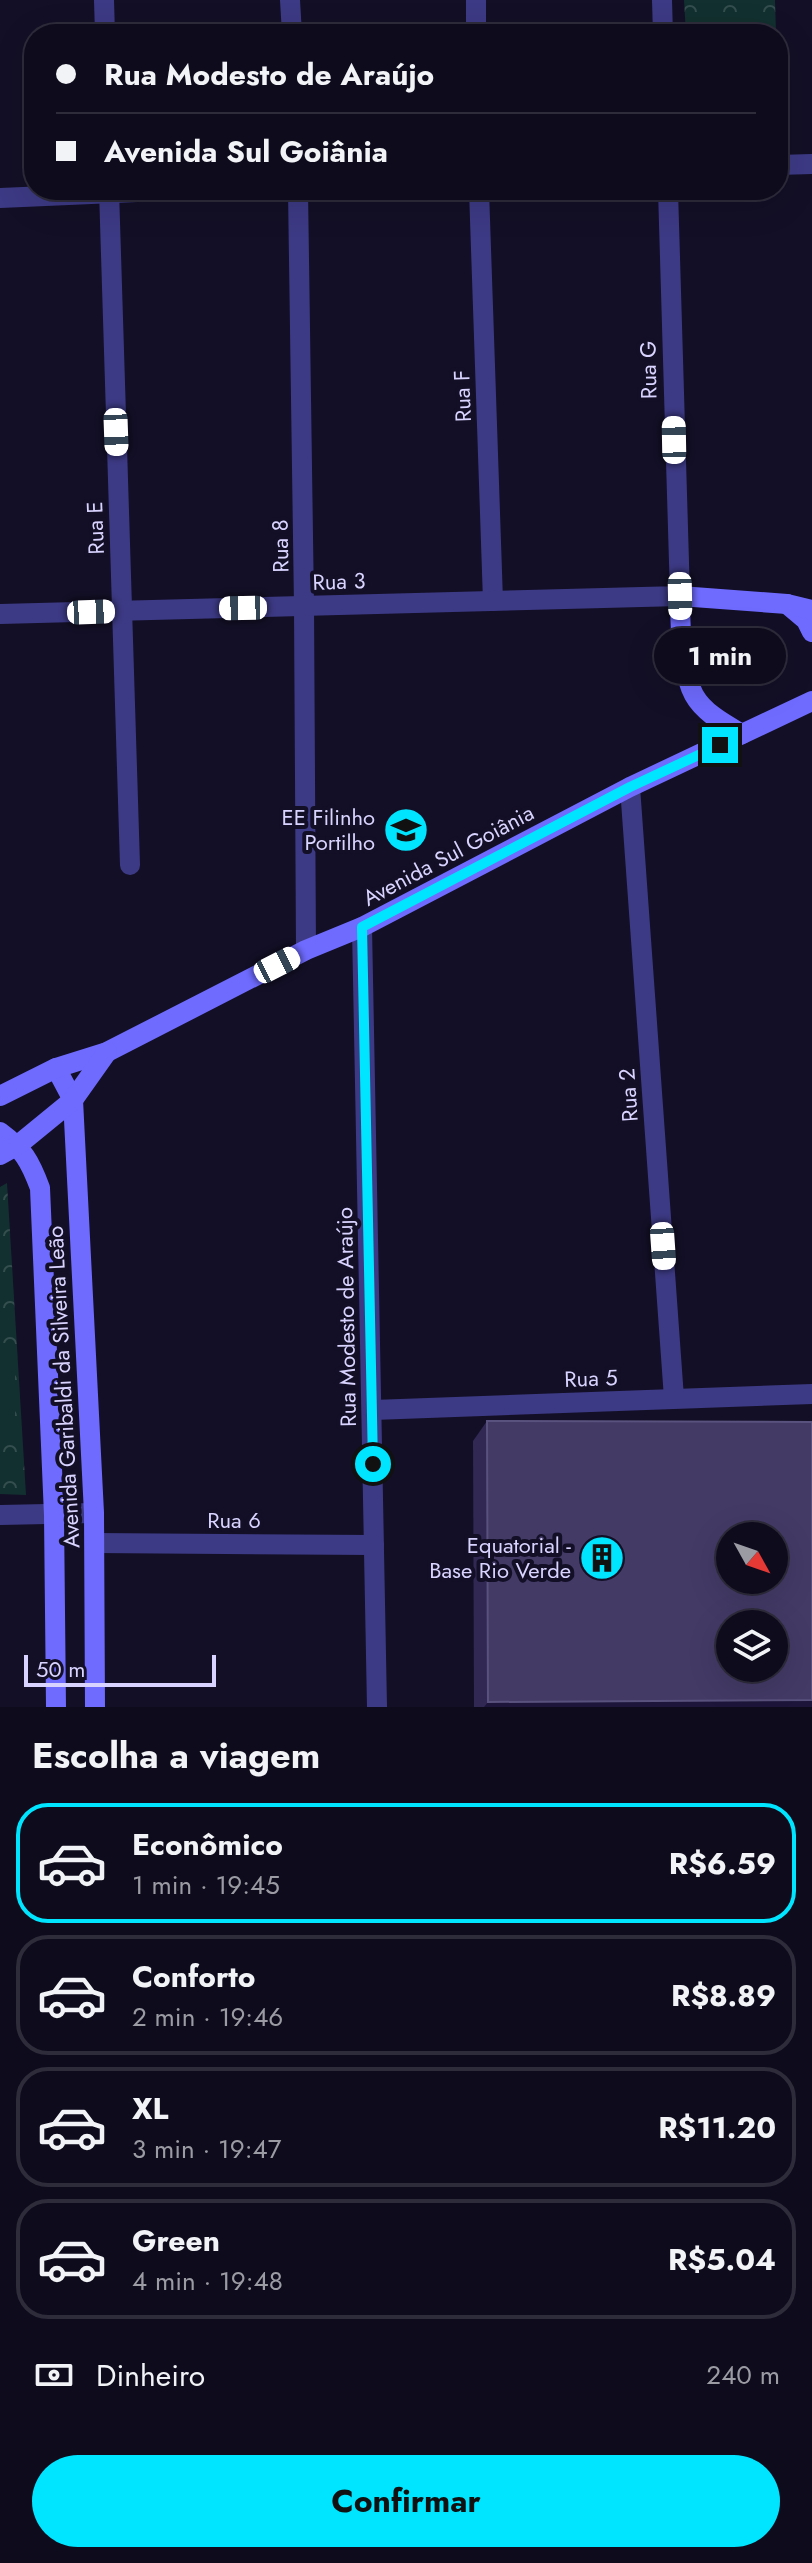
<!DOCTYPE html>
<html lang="pt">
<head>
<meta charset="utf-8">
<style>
  :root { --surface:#0e0b1c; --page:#1c1929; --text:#f1f3f6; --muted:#9b9ba3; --line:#2e2b3b; --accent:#00e5ff }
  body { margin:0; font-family:Jost,sans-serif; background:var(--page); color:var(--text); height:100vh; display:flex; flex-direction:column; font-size:30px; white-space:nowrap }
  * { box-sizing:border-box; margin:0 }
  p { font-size:26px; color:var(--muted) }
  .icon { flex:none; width:44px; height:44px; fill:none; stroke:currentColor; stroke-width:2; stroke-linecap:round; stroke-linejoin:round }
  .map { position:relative; height:1707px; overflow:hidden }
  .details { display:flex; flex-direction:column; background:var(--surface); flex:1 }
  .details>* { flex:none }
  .banner { position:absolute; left:24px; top:24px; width:764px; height:176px; border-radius:32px; box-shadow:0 8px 32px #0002,0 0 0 2px var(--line); display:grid; align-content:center; height:176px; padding:0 32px; background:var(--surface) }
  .needle { width:52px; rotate:130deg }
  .buttons { position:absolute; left:716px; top:1522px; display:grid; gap:16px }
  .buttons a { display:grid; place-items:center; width:72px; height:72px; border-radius:50%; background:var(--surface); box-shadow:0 8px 32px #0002,0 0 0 2px var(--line); font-size:40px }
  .scale { position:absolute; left:24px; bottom:20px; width:192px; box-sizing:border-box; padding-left:8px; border:4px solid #d9d4ff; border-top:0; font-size:22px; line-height:28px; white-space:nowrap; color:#d9d4ff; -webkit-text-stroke:6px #130f26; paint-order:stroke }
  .end { position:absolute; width:36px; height:36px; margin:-18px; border:10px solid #00e5ff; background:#111; box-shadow:0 0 0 4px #111 }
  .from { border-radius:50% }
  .bubble { position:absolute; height:56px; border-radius:28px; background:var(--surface); box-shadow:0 8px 32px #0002,0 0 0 2px var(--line); font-size:26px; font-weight:700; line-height:56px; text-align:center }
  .car { position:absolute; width:24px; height:48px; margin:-24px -12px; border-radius:10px; box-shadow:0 0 6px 2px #0007; background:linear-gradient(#fff 24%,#345 0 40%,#fff 0 76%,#345 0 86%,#fff 0) }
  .banner b { display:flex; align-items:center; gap:28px; height:76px; font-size:30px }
  .banner b+b { border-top:2px solid var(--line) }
  .banner i { width:20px; height:20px; background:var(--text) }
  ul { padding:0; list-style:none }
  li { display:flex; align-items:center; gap:24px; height:120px; margin:0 16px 12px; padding:0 16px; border:4px solid var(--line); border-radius:32px }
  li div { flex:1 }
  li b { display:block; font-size:30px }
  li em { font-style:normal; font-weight:700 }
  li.current { border-color:var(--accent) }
  li>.icon { width:72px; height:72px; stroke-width:1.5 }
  h2 { padding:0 32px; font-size:36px; line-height:96px }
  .pay { display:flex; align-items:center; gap:20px; height:88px; padding:0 32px; font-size:30px }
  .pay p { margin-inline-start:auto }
  .action { display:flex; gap:16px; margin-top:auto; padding:16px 32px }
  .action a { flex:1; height:92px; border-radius:48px; background:var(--accent); color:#111; font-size:32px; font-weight:700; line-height:92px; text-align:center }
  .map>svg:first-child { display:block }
  .park { fill:url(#park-crowns) }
  .garden { fill:#12302f }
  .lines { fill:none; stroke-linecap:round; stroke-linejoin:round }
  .street { stroke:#3d3a85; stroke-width:20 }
  .secondary { stroke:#6f6bff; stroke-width:20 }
  .wall { fill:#312854 }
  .shaded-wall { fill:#1d163a }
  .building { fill:#433a66; stroke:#5a527e; stroke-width:2; fill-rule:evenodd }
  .route { stroke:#00e5ff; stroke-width:10 }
  .labels { text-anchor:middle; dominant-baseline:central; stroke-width:8; stroke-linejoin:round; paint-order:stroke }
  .street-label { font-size:22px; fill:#d9d4ff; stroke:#130f26 }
  .poi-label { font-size:22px; fill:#d9d4ff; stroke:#130f26; text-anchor:end }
</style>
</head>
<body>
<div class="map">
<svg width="812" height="1707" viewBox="0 0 812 1707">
  <defs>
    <pattern id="park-crowns" width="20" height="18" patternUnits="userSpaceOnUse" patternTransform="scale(2)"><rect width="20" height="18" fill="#12302f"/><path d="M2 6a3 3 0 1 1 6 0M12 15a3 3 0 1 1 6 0" fill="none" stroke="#344d4e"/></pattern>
  </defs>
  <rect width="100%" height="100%" fill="#130f26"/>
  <!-- park -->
  <g class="park">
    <path d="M684,0H775L776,34H686Z"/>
    <path d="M7,1183L26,1495L0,1494V1187Z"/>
  </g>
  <!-- garden -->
  <rect class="garden" x="0" y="1343" width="15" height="97"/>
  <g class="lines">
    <!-- street -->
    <g class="street">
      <path d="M104,0L105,34"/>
      <path d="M290,0L292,34"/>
      <path d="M476,0V34"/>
      <path d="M662,0L663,34"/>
      <path d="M778,165L812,164"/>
      <path d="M109,190L130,865"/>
      <path d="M298,190L304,606L306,950"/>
      <path d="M479,190L493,601"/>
      <path d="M0,198L183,190"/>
      <path d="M0,614L680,596L668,190"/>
      <path d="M630,787L674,1398"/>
      <path d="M362,927L377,1707"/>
      <path d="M373,1410L812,1394"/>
      <path d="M0,1515L94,1513"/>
      <path d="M95,1543L374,1545"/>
    </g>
    <!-- secondary -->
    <g class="secondary">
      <path d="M787,604L806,620L812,632"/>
      <path d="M742,734C725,724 704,713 694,695C681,671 680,623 680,596L787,604L812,610"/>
      <path d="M56,1068L73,1100L94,1513L95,1707"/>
      <path d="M0,1096L56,1068L107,1052L306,950L362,927L630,787L812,701"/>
      <path d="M0,1132C23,1149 30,1161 40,1188L54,1515L56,1707"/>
      <path d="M0,1155L18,1145L73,1100L107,1052"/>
    </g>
  </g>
  <!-- wall -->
  <path class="wall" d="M487,1421L812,1707H474L473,1441Z"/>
  <!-- shaded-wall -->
  <path class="shaded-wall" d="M812,1700V1707H484L488,1702Z"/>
  <!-- building -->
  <path class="building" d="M487,1421L812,1422V1700L488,1702ZM730,1536H774V1580H730ZM730,1624H774V1668H730Z"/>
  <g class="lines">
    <!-- route -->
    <path class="route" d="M373,1464L362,927L630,787L720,745"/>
  </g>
  <!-- icons -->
  <defs>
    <g id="school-disc" transform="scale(2.3)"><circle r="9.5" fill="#00e5ff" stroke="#130f26"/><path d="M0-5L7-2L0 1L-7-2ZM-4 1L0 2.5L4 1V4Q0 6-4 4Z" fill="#111"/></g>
    <g id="building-disc" transform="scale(2.3)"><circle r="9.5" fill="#00e5ff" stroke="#130f26"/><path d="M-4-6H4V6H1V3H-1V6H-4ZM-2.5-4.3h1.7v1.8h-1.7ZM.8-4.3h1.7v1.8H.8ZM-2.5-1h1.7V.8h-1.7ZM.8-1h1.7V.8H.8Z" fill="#111"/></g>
  </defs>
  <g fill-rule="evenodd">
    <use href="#school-disc" x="406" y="830"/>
    <use href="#building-disc" x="602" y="1558"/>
  </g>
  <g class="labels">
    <!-- street labels -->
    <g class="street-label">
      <text transform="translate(648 370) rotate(-91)">Rua G</text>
      <text transform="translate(462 396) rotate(-92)">Rua F</text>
      <text transform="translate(95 528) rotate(-92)">Rua E</text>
      <text transform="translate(280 546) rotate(-91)">Rua 8</text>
      <text transform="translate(339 581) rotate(-2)">Rua 3</text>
      <text transform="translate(448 855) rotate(-28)">Avenida Sul Goiânia</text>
      <text transform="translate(628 1095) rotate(-94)">Rua 2</text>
      <text transform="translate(346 1317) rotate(-91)">Rua Modesto de Araújo</text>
      <text transform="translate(591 1378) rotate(-2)">Rua 5</text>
      <text transform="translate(63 1387) rotate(-93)">Avenida Garibaldi da Silveira Leão</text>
      <text x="234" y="1520">Rua 6</text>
    </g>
    <!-- poi labels -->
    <g class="poi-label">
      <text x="375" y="817">EE Filinho<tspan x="375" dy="25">Portilho</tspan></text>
      <text x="571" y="1545">Equatorial -<tspan x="571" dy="25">Base Rio Verde</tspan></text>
    </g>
  </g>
</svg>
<div class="buttons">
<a><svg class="needle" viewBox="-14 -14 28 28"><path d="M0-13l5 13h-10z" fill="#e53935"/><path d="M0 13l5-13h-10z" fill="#9b9ba3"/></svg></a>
<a><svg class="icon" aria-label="layers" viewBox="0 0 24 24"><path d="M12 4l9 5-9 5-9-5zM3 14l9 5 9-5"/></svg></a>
</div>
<div class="scale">50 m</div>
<i class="end from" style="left:373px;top:1464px"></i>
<i class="end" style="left:720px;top:745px"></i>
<div class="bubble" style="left:654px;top:628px;width:132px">1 min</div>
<i class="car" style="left:116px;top:432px;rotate:178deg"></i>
<i class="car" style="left:674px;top:440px;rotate:359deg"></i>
<i class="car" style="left:680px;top:596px;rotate:179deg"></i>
<i class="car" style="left:243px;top:608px;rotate:269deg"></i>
<i class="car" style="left:91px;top:612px;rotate:88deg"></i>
<i class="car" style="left:277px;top:965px;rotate:63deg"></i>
<i class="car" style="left:663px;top:1246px;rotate:176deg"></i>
<div class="banner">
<b><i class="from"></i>Rua Modesto de Araújo</b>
<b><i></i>Avenida Sul Goiânia</b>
</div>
</div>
<section class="details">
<h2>Escolha a viagem</h2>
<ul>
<li class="current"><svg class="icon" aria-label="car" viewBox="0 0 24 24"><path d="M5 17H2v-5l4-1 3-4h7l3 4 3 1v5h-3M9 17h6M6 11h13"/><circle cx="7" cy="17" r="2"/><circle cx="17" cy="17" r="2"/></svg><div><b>Econômico</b><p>1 min · 19:45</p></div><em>R$6.59</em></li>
<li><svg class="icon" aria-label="car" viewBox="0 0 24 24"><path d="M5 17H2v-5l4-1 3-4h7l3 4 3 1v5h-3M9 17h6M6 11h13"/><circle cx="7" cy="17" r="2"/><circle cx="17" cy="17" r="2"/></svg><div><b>Conforto</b><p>2 min · 19:46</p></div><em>R$8.89</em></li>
<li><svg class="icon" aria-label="car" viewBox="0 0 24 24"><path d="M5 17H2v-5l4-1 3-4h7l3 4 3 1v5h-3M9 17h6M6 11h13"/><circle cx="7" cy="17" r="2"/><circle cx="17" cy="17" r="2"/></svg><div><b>XL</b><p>3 min · 19:47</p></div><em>R$11.20</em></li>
<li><svg class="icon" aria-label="car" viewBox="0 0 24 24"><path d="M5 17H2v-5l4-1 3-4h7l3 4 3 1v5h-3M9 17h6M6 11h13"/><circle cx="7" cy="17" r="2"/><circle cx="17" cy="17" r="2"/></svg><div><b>Green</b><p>4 min · 19:48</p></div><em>R$5.04</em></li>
</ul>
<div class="pay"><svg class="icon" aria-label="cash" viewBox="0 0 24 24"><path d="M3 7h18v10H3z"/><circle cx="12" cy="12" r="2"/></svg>Dinheiro<p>240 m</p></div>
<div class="action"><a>Confirmar</a></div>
</section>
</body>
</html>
